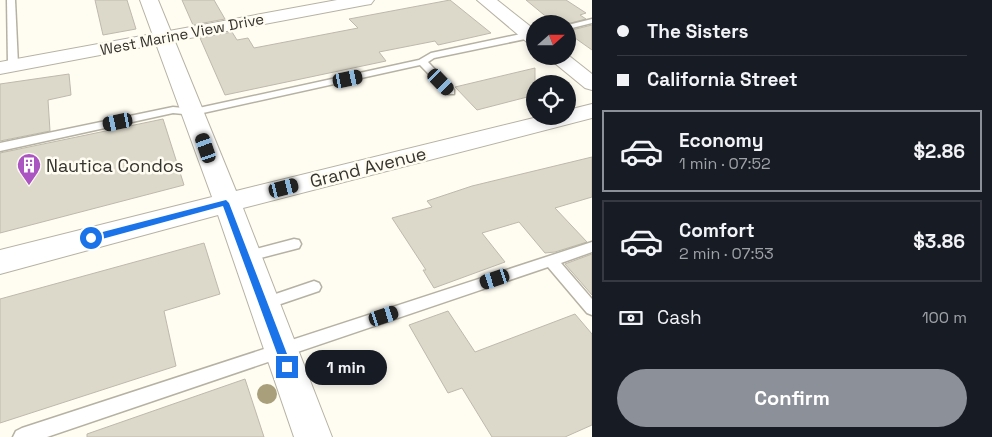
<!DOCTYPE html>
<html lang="en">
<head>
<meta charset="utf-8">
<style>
  :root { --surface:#171b24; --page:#242831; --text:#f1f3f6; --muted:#9ea1a6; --line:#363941; --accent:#8c9099 }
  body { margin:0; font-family:"Space Grotesk",sans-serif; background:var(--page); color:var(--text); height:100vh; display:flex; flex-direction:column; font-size:19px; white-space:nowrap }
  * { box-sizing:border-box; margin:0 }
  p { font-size:16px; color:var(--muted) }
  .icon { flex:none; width:28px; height:28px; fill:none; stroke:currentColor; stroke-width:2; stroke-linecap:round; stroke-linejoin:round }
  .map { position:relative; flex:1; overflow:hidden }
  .side { display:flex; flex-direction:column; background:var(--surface); width:400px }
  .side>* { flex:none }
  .hud { display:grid; align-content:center; height:110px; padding:0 25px; background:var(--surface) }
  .needle { width:32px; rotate:69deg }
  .fabs { position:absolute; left:526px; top:15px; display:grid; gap:10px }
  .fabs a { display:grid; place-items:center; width:50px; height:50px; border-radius:50%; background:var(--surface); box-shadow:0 2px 8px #0003; font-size:25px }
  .end { position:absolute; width:22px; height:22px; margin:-11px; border:6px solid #1a73e8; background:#fff; box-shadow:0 0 0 2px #fff }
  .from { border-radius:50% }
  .bubble { position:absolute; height:35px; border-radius:18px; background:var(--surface); box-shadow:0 2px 8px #0003; font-size:16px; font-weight:800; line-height:35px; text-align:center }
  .car { position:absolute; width:15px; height:30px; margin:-15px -8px; border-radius:6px; box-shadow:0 0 4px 1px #0007; background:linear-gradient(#222 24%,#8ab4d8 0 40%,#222 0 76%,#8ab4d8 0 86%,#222 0) }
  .hud b { display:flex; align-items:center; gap:18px; height:48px; font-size:19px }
  .hud b+b { border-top:1px solid var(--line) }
  .hud i { width:12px; height:12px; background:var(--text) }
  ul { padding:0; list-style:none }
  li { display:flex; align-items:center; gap:15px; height:82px; margin:0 10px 8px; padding:0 15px; border:2px solid var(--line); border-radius:0px }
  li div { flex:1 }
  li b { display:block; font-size:19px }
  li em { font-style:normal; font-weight:800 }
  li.current { border-color:var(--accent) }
  li>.icon { width:45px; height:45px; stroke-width:1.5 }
  .pay { display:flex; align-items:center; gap:12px; height:55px; padding:0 25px; font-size:19px }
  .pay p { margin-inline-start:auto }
  .cta { display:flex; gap:10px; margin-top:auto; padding:10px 25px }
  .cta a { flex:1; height:58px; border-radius:30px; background:var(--accent); color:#fff; font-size:20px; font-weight:800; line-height:58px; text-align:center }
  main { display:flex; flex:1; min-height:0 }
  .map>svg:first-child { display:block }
  .building { fill:#ddd9ca; stroke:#beb9ab }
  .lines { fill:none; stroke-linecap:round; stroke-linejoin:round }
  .service-casing { stroke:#b6b2a3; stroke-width:3 }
  .tertiary-casing { stroke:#b6b2a3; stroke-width:2 }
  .secondary-casing { stroke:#b6b2a3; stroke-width:2 }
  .primary-casing { stroke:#b6b2a3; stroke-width:2 }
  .service { fill:#fff; fill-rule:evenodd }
  .tertiary { fill:#fff; fill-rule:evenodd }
  .secondary { fill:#fff; fill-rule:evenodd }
  .primary { fill:#fff; fill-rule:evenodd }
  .tree { fill:#a99f7b }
  .route { fill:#1a73e8 }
  .labels { text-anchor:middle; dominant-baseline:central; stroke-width:5; stroke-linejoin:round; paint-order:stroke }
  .far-street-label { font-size:15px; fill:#35332d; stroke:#fffcf2 }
  .poi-label { font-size:18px; fill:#35332d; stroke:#fffcf2; text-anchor:start }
  .street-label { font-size:18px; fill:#35332d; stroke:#fffcf2 }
</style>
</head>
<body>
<main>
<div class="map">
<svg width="592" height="437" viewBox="0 0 592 437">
  <rect width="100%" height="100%" fill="#fffcf2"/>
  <!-- building -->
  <g class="building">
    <path d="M95,0H127L136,29L103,35Z"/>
    <path d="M182,0H214L225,19L193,25Z"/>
    <path d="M450,0L491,33L438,45L435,41L379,52L386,61L225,95L200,38L232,32L237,40L248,38L254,48L358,28L349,19Z"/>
    <path d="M526,0H566L586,13L580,15L586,19L567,24H555Z"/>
    <path d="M592,25V50L568,33V31Z"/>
    <path d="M535,68V95L477,110L455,87Z"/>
    <path d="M69,74L71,95L48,100L50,131L0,141V84Z"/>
    <path d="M163,119L184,185L0,233V153Z"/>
    <path d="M592,157V197L555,208L587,242L555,252L545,253L519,222L482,233L505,262L434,288L423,270H426L392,218L432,207L427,201L472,186Z"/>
    <path d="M204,243L220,294L164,311L176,366L0,423V299Z"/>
    <path d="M592,254V295L565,264Z"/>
    <path d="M448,311L475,352L575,314L592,334V425L565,437H492L462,388L448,393L409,325Z"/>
    <path d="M245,379L264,437H87V434Z"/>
  </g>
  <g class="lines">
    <!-- service casing -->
    <g class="service-casing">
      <g id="service">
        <path d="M7,0H15L18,65L13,68L8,65Z"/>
        <path d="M592,19V23L568,29V25Z"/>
        <path d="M535,31V37L434,58L428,62L454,90V94H448L420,65L194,115L173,113L0,151V143L173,107L194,109L419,60L431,53Z"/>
        <path d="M294,239L299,240L301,244L299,248L245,262L240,261L238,257L240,253L245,252Z"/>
        <path d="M592,242V252L561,263L592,299V315L587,313L548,267L47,437H13L16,431L22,428Z"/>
        <path d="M314,281L319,283L321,287L319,291L263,310L258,308L256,304L258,300Z"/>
      </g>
    </g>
    <!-- tertiary casing -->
    <g class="tertiary-casing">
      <path id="tertiary" d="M140,0H158L236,191L542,116H568V110L592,104V118L243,208L332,437H294L218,215L0,274V250L212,197Z"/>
    </g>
    <!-- secondary casing -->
    <g class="secondary-casing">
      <path id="secondary" d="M337,0H374L371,4L365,5L0,74V62Z"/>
    </g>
    <!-- primary casing -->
    <g class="primary-casing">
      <g id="primary">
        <path d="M477,0H497L535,30V45L528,43Z"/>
        <path d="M568,55L592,74V90L585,88L546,56Z"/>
      </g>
    </g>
    <!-- service -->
    <use href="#service" class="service"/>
    <!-- tertiary -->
    <use href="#tertiary" class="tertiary"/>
    <!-- secondary -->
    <use href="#secondary" class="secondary"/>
    <!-- primary -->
    <use href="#primary" class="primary"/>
  </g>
  <!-- trees -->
  <circle class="tree" cx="267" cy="394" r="10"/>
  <!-- route -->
  <path class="route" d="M226,200L229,203L292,367L287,372L282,367L223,206L91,242L86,238L91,235Z"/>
  <!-- icons -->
  <defs>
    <g id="building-pin" transform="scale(1.25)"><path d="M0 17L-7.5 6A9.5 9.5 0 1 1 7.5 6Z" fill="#ab55c3" stroke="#fffcf2"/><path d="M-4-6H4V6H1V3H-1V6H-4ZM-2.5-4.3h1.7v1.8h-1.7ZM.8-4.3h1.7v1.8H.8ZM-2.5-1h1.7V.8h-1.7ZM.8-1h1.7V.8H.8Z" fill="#fff"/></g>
  </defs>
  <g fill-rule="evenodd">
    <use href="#building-pin" x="29" y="165"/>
  </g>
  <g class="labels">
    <!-- far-street labels -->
    <g class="far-street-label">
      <text transform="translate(182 34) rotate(-11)">West Marine View Drive</text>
    </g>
    <!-- poi labels -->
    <g class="poi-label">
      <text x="46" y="165">Nautica Condos</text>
    </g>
    <!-- street labels -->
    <g class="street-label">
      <text transform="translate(368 167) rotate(-14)">Grand Avenue</text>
    </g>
  </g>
</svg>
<div class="fabs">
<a><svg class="needle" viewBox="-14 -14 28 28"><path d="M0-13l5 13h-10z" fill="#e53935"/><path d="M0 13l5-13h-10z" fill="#9ea1a6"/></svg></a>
<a><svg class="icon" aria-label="locate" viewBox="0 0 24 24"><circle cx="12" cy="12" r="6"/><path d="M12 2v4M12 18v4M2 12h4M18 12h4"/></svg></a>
</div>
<i class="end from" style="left:91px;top:238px"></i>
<i class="end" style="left:287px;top:367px"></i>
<div class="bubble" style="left:305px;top:350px;width:82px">1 min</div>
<i class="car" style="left:348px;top:79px;rotate:78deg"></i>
<i class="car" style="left:441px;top:82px;rotate:136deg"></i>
<i class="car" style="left:118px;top:122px;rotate:258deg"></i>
<i class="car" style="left:206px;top:148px;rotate:341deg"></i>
<i class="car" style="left:284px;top:188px;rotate:76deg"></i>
<i class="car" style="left:495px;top:279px;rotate:252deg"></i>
<i class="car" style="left:384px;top:316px;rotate:72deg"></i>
</div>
<section class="side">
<div class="hud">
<b><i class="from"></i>The Sisters</b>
<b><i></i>California Street</b>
</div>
<ul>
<li class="current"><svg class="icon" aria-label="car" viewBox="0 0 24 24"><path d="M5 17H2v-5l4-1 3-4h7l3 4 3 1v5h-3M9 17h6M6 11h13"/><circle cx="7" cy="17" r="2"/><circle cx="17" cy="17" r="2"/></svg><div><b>Economy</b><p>1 min · 07:52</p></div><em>$2.86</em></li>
<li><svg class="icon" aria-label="car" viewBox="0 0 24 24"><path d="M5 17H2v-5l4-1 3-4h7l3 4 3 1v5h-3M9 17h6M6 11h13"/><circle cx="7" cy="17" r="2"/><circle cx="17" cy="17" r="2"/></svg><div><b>Comfort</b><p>2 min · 07:53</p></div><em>$3.86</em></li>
</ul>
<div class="pay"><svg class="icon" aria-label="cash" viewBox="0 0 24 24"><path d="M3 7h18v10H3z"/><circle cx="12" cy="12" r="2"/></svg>Cash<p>100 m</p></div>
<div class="cta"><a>Confirm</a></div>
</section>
</main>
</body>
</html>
